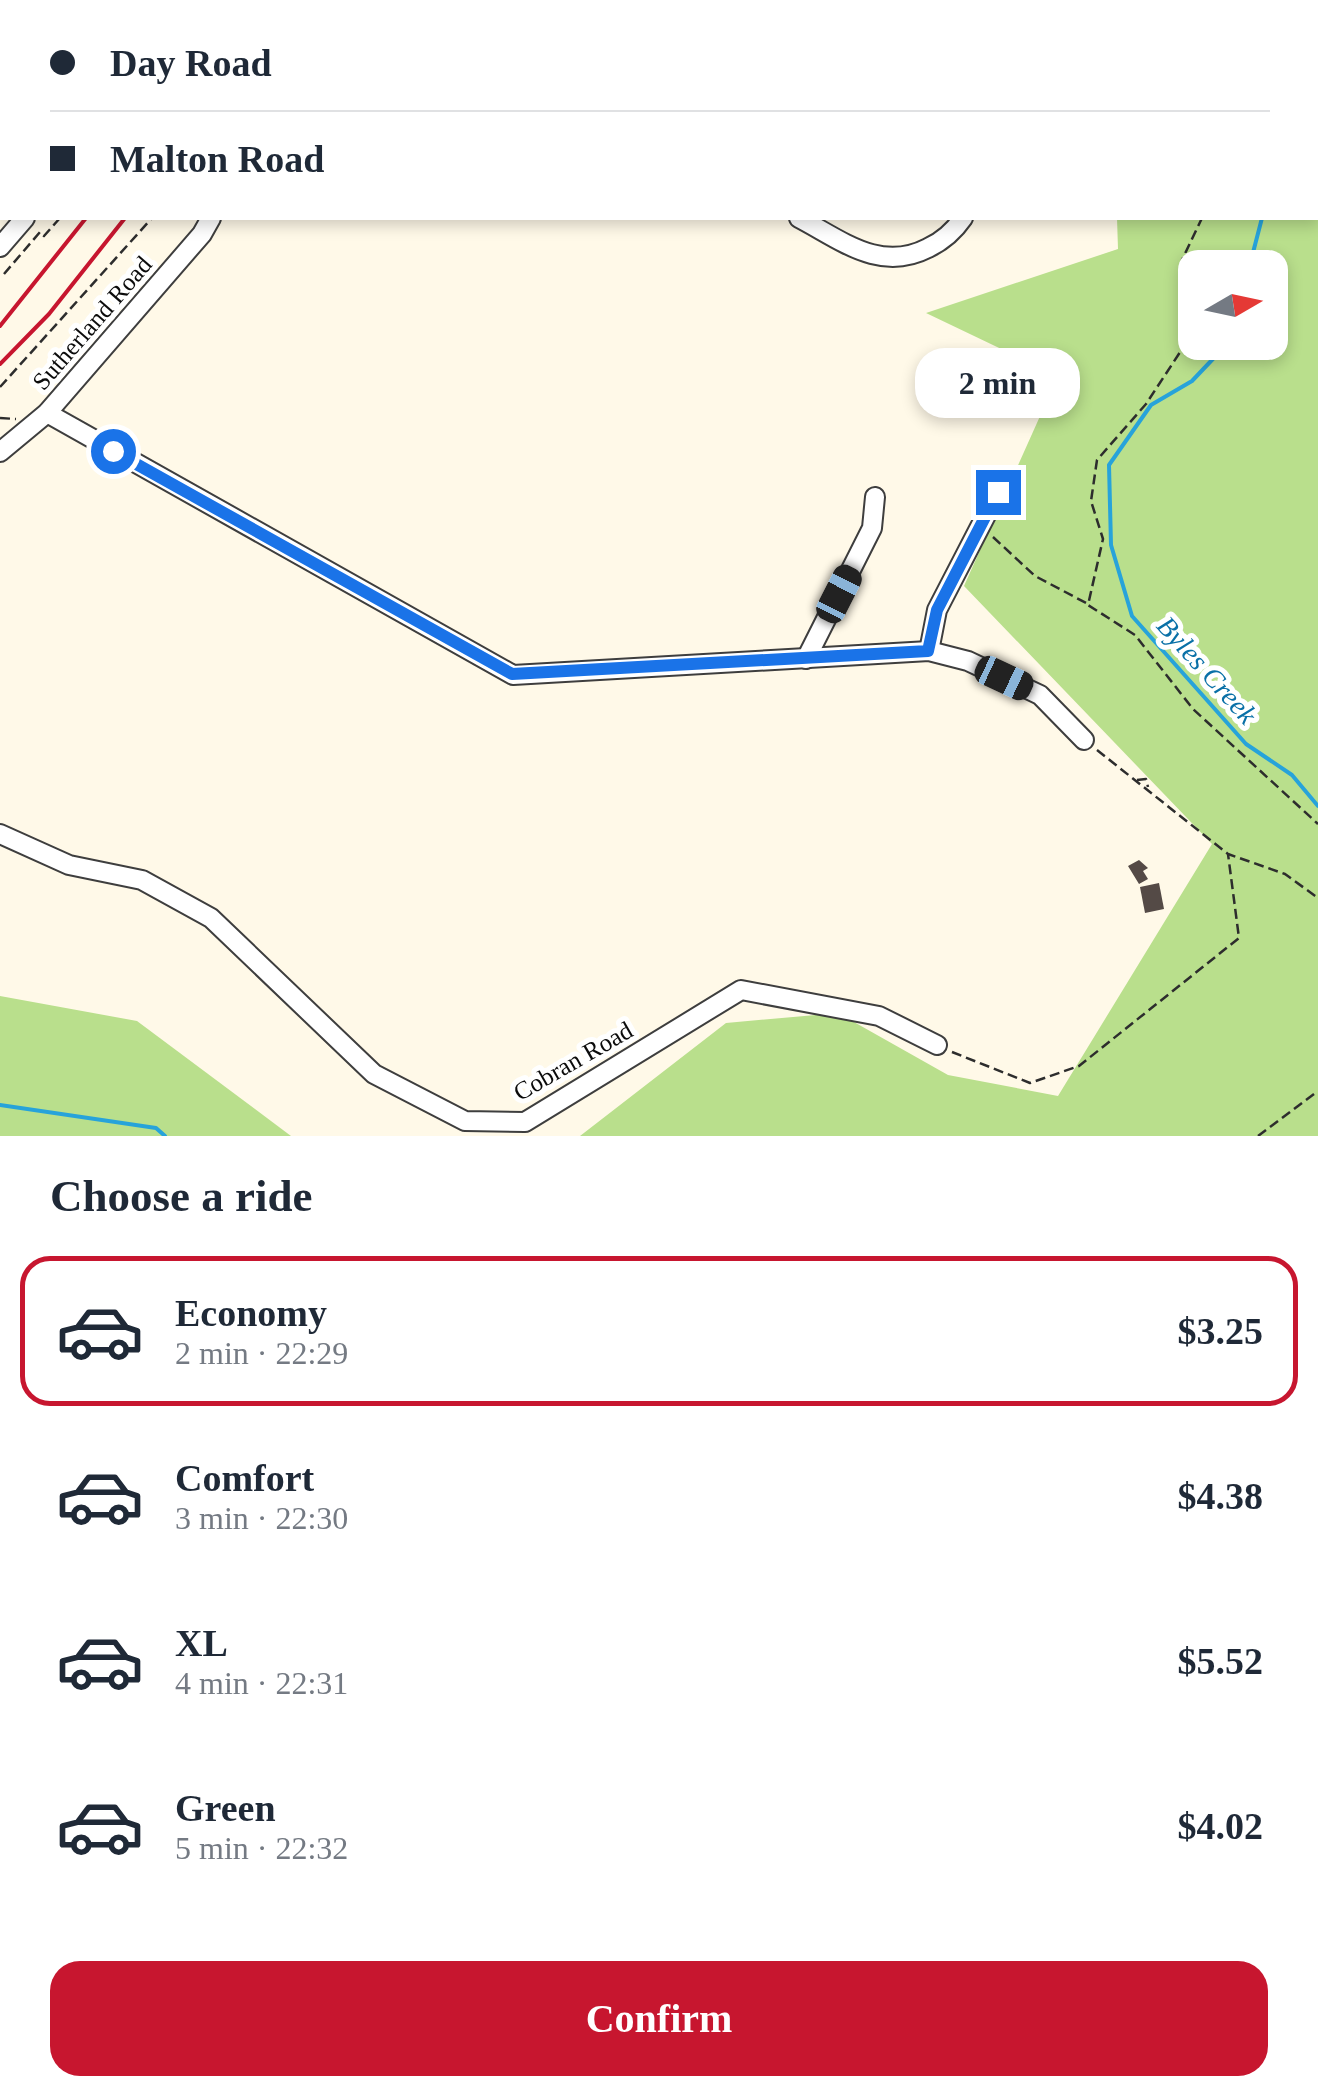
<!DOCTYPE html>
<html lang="en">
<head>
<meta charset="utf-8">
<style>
  :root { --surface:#fff; --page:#f2f2f3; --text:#1f2937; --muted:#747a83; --line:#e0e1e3; --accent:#c7162f }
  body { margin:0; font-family:"Times New Roman",serif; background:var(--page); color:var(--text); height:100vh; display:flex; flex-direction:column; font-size:38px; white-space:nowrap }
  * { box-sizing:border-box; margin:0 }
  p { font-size:32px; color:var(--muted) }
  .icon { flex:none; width:55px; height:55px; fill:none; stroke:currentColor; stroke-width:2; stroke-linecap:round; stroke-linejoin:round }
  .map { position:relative; height:1136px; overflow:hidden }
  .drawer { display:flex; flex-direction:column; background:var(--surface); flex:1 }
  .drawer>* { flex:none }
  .top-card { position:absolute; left:0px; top:0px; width:1320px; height:220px; box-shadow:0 5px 15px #0003; display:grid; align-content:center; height:220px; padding:0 50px; background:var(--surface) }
  .needle { width:65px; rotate:81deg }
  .buttons { position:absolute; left:1178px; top:250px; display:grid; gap:20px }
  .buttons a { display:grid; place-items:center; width:110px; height:110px; border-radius:20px; background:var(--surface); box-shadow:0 5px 15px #0003; font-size:50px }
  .end { position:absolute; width:45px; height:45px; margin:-22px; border:12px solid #1a73e8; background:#fff; box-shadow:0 0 0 5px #fff }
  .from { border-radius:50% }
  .bubble { position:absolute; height:70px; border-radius:30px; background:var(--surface); box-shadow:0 5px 15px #0003; font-size:32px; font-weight:800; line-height:70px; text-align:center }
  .car { position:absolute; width:30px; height:60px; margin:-30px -15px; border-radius:12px; box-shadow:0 0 8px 2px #0007; background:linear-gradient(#222 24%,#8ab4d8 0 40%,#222 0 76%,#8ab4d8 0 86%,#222 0) }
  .top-card b { display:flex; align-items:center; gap:35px; height:95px; font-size:38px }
  .top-card b+b { border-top:2px solid var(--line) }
  .top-card i { width:25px; height:25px; background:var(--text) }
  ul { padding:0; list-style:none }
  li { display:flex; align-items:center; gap:30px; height:150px; margin:0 20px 15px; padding:0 30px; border:5px solid transparent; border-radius:30px }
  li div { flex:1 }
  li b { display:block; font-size:38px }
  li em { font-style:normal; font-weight:800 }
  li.on { border-color:var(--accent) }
  li>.icon { width:90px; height:90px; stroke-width:1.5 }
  h2 { padding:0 50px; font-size:45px; line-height:120px }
  .button { display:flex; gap:20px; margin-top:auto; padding:20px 50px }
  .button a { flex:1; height:115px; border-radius:30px; background:var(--accent); color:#fff; font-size:40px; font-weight:800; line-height:115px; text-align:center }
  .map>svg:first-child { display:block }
  .forest { fill:#b9df8c; fill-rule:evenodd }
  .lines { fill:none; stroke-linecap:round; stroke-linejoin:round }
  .stream { stroke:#27a3da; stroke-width:4 }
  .building { fill:#544a46 }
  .minor-casing { stroke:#3e3e3e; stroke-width:22 }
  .path { stroke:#2d2d2d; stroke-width:2.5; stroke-dasharray:10 5; stroke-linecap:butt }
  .minor { stroke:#fff; stroke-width:18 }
  .rail { stroke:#c7162f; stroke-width:4 }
  .route { stroke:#1a73e8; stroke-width:12 }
  .labels { text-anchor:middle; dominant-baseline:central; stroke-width:10; stroke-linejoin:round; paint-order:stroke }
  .street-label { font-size:25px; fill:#0b0b0b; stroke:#fff }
  .water-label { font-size:28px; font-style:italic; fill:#0970a7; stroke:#fff }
</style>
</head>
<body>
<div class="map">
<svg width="1318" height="1136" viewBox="0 0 1318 1136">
  <rect width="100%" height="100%" fill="#fff9e8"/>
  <!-- forest -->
  <g class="forest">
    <path d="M1318,8V1136H580L726,1023L838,1013L948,1075L1058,1096L1212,844L964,586L1058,376L926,313L1118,249L1117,218H1318ZM1195,268H1270V342H1195Z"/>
    <path d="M0,996L137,1021L291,1136H0Z"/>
  </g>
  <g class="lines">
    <!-- stream -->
    <g class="stream">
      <path d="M1268,2L1269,0"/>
      <path d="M1249,268L1262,218"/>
      <path d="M1229,342L1192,381L1151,405L1109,465L1111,545L1132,616L1246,744L1292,775L1318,806"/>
      <path d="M0,1105L156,1128L165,1136"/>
    </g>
  </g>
  <!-- building -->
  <g class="building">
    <path d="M1139,860L1148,868L1143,871L1148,879L1139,884L1128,866Z"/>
    <path d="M1159,883L1164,909L1145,913L1140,887Z"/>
  </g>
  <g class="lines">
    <!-- minor casing -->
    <g class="minor-casing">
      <g id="minor">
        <path d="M413,0L416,2"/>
        <path d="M963,0L964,2"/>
        <path d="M169,2L171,0"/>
        <path d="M328,2L330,0"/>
        <path d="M645,2L646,0"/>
        <path d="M0,95L2,97"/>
        <path d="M799,218C841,240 880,273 928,248C943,241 954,231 963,218"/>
        <path d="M0,247L25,218"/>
        <path d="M47,413L513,675L929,651L968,661L1040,695L1084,740"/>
        <path d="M0,452L47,413L202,234L211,218"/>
        <path d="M929,651L937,610L998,492"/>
        <path d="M806,659L872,528L875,497"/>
        <path d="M0,834L69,865L142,880L211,918L374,1074L465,1121L525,1122L741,990L879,1016L937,1045"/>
      </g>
    </g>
    <!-- path -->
    <g class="path">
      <path d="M233,0L239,2"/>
      <path d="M191,2L192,0"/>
      <path d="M263,2L264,0"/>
      <path d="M305,2L307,0"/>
      <path d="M1245,2L1247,0"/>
      <path d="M4,274L40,232L44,236L60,218"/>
      <path d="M1195,295L1182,260L1202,218"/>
      <path d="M1195,312L1192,334L1146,404L1097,460L1091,501L1103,539L1088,605L1135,635L1193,709L1318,824"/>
      <path d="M0,387L152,218"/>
      <path d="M0,418L16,419"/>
      <path d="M993,537L1035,576L1088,604"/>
      <path d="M1097,750L1228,854L1285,874L1318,898"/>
      <path d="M1137,780L1146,779L1148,787"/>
      <path d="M952,1052L1030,1083L1079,1066L1239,938L1228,854"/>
      <path d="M1258,1136L1318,1091"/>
    </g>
    <!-- minor -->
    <use href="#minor" class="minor"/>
    <!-- rail -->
    <g class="rail">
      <path d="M215,2L216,0"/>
      <path d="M254,2L255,0"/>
      <path d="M0,326L86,218"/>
      <path d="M0,364L49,314L125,218"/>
    </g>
  </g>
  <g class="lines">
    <!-- route -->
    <path class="route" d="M113,451L512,674L928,651L937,610L998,492"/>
  </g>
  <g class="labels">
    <!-- street labels -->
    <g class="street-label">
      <text transform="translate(92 323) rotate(-49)">Sutherland Road</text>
      <text transform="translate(573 1061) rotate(-30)">Cobran Road</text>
    </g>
    <!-- water labels -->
    <g class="water-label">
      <text transform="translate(1207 670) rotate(48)">Byles Creek</text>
    </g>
  </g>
</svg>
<div class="buttons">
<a><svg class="needle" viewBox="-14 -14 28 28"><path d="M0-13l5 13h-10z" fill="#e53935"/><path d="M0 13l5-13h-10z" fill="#747a83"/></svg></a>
</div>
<i class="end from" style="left:113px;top:451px"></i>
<i class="end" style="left:998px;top:492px"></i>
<div class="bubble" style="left:915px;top:348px;width:165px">2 min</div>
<i class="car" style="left:839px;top:594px;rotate:27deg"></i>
<i class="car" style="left:1004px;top:678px;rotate:115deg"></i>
<div class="top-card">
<b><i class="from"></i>Day Road</b>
<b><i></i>Malton Road</b>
</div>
</div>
<section class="drawer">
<h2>Choose a ride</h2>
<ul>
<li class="on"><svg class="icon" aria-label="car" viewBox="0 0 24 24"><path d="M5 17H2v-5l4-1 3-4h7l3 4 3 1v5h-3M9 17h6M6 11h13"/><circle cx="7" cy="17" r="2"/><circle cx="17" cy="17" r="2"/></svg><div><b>Economy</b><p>2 min · 22:29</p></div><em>$3.25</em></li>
<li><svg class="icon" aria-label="car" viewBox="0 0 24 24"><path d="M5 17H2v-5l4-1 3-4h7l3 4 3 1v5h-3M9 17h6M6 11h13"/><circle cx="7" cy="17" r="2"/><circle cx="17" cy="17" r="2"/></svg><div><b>Comfort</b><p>3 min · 22:30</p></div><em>$4.38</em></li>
<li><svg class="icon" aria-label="car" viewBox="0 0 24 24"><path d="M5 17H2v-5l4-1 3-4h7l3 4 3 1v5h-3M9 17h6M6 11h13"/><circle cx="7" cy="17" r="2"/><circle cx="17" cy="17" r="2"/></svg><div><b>XL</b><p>4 min · 22:31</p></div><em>$5.52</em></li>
<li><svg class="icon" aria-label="car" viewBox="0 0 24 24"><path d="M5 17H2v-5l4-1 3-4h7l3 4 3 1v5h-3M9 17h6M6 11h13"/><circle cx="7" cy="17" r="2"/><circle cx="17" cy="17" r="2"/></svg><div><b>Green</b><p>5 min · 22:32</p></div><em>$4.02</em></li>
</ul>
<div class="button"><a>Confirm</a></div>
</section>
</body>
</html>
